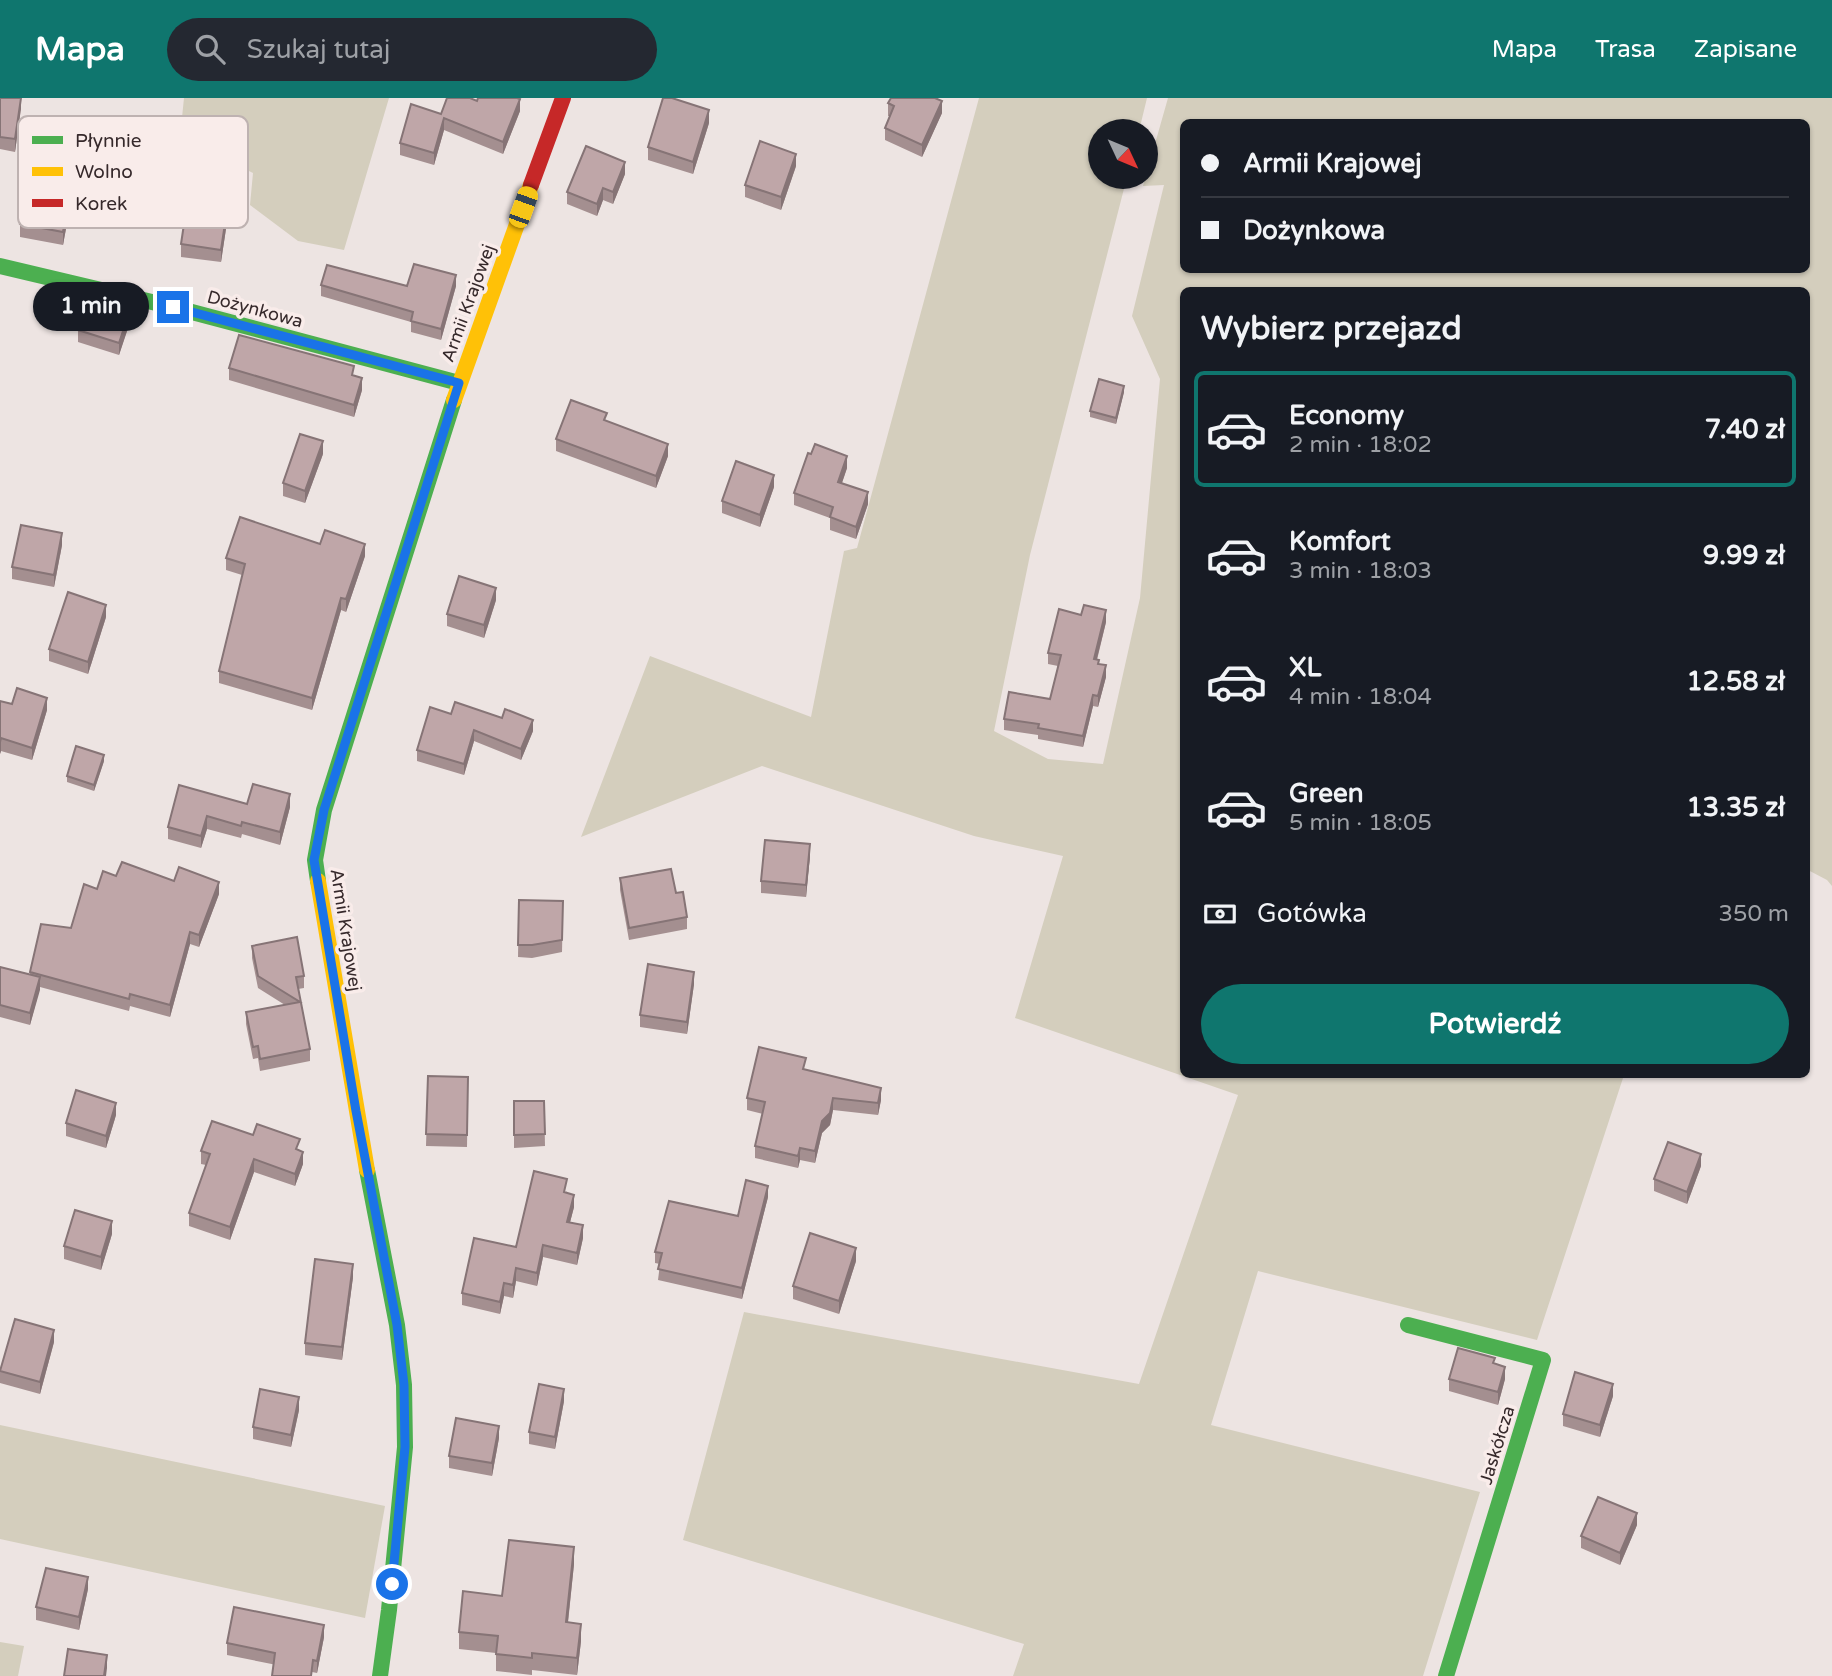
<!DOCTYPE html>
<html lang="pl">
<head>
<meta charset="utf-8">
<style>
  :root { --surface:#171b24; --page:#242831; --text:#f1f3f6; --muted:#9ea1a6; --line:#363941; --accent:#0f766e }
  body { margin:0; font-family:"Varela Round",sans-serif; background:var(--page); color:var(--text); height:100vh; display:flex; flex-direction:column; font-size:26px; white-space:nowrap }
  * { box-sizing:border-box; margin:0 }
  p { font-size:23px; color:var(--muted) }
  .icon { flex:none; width:38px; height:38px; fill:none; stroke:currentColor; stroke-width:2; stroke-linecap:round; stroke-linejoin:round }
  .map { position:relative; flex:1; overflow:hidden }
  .sheet { position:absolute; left:1180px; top:189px; width:630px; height:791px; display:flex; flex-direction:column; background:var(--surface); border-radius:10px; box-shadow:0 2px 5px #0004 }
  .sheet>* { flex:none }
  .hud { position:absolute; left:1180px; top:21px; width:630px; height:154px; border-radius:10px; box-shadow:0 2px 5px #0004; display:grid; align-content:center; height:154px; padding:0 21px; background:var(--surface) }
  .needle { width:46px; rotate:134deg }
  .tools { position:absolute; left:1088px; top:21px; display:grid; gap:14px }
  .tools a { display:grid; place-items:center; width:70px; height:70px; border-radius:50%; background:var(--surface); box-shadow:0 2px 5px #0004; font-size:35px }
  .end { position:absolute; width:32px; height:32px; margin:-16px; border:9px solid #1a73e8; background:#fff; box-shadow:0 0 0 4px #fff }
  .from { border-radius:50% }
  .bubble { position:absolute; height:49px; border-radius:24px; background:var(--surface); box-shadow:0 2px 5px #0004; font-size:23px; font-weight:700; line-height:49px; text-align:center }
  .car { position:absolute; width:21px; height:42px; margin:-21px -10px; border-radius:9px; box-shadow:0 0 5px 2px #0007; background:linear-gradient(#f5c518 24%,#345 0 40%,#f5c518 0 76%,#345 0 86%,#f5c518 0) }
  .hud b { display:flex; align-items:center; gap:24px; height:66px; font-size:26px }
  .hud b+b { border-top:2px solid var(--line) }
  .hud i { width:18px; height:18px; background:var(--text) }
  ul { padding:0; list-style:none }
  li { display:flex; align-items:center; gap:21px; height:116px; margin:0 14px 10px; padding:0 7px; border:4px solid transparent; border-radius:10px }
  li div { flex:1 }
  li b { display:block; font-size:26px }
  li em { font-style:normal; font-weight:700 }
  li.active { border-color:var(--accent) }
  li>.icon { width:63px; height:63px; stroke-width:1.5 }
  h2 { padding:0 21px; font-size:32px; line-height:84px }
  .pay { display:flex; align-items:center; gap:18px; height:77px; padding:0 21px; font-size:26px }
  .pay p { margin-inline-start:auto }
  .action { display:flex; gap:14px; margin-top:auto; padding:14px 21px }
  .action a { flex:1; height:80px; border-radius:42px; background:var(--accent); color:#fff; font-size:28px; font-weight:700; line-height:80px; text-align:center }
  header { display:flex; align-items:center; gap:42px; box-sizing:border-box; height:98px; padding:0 35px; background:var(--accent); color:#fff }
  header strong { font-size:33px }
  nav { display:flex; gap:38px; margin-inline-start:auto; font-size:24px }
  .search { width:490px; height:63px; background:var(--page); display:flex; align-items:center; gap:18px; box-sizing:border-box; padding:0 24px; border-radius:38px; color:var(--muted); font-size:26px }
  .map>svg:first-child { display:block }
  .green { fill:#d4cebd; fill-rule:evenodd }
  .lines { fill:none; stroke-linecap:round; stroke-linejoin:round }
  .fast { stroke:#4caf50; stroke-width:16 }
  .slow { stroke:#ffc107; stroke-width:16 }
  .jam { stroke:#c62828; stroke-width:16 }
  .wall { fill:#a48f90 }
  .shaded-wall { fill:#867476 }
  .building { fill:#bfa6a8; stroke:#867476; stroke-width:2 }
  .route { stroke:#1a73e8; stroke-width:9 }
  .labels { text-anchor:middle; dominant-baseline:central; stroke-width:7; stroke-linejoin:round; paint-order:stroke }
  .street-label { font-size:18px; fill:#36292b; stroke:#f9ecea }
  .key { fill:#f9ecea; stroke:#beb2b1; stroke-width:2 }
  .key-label { font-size:19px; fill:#36292b }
</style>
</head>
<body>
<header>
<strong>Mapa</strong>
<div class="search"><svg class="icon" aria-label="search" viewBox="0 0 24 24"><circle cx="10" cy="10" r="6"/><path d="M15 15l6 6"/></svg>Szukaj tutaj</div>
<nav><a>Mapa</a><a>Trasa</a><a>Zapisane</a></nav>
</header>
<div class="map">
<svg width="1832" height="1578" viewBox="0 0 1832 1578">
  <rect width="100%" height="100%" fill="#ede4e2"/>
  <!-- green -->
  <g class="green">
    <path d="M184,0H389L344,152L298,143L250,107L253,75L180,39Z"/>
    <path d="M979,0H1147L1139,33H1101V79H1127L1030,457L994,633L1048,661L1103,666L1140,500L1160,281L1132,218L1164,87L1143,88L1168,0H1832V788L1827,782L1806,771V192H1183V976L1624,977L1537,1242L1258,1173L1211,1327L1480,1394L1423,1578H1013L1024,1546L683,1442L744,1214L1139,1286L1238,997L1015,920L1063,758L974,738L762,668L581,739L650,558L811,619L844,453L857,450ZM1183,24H1806V172H1183Z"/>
    <path d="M0,1327L385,1408L365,1520L0,1441Z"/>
    <path d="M0,1544L24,1548L18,1578H0Z"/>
  </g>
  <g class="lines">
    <!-- fast -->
    <g class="fast">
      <path d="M0,168L173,209L459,285"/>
      <path d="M318,783L315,762L324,712L454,302"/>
      <path d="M367,1072L397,1227L404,1287L405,1349L389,1512L380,1578"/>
      <path d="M1408,1227L1543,1262L1446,1578"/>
    </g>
    <!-- slow -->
    <g class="slow">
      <path d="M454,302L531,87"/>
      <path d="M318,783L367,1072"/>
    </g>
    <!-- jam -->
    <path class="jam" d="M531,87L563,0"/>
  </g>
  <!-- wall -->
  <g class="wall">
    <path d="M0,0L21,10L15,54L0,51Z"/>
    <path d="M477,3L520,13L503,56L444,32L434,67L400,57V45L441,16Z"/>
    <path d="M888,5L942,15L922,59L885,42V30L890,18H888Z"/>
    <path d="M709,25L693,76L648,62V49Z"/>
    <path d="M167,54L158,109L123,104V92Z"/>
    <path d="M796,68L781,112L745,99V87Z"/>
    <path d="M625,76L613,106L603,102L597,118L567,106V94Z"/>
    <path d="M71,103L63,147L20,139V126Z"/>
    <path d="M227,124L221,164L181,159V146Z"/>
    <path d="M321,187L407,188H456L441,242L411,234V224L321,198Z"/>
    <path d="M131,221L119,257L78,244V232Z"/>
    <path d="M229,270L354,278L362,292L354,319L229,282Z"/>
    <path d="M1124,294L1116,326L1090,319V313Z"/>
    <path d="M556,341L668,358L656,390L556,353Z"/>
    <path d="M323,356L305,405L283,398V385Z"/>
    <path d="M811,356L847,370L842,385L868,406L856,441L830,432V420L794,407V395Z"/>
    <path d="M774,389L760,429L722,415V403Z"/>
    <path d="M320,446L365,458L346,514L341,512L312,612L219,585V573L242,477L226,472V460Z"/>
    <path d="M62,447L54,489L12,481V469Z"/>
    <path d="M496,502L484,540L447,528V516Z"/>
    <path d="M106,519L88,576L49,563V551Z"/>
    <path d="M1106,524L1097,562L1106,579L1098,609L1093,608L1083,649L1038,641V637L1004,632V621L1050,601L1058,568L1048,566V555Z"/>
    <path d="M0,603L12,606L47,612L32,662L1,653L0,656Z"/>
    <path d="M451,616L533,633L521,662L474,643L464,677L417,663V652Z"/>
    <path d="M104,663L94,693L67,684V678Z"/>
    <path d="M247,706L290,709L280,747L242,736L241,740L207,731L201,750L168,741V729Z"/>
    <path d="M810,758L806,799L761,795V783Z"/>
    <path d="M116,778L174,783L219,796L199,849L190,846L170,919L130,908L129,913L40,889L30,927L0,919V869L30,877V874L71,830L97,791Z"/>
    <path d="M620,780L676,795L687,819V831L629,842L620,792Z"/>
    <path d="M519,802L563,803L562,854L532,860L518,859Z"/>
    <path d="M252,848L304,878V890L298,891L310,951V963L260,973L258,960L253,961L246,926V914L285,907L258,890L252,860Z"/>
    <path d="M694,886L687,936L640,929V917Z"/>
    <path d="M806,972L881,1002L878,1017L833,1012L830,1027L822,1035L815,1065L800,1062L798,1070L755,1060V1048L763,1016L747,1012V1000Z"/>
    <path d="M428,978L468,979L467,1049L426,1048Z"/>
    <path d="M514,1003H544L545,1048L514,1050Z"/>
    <path d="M116,1017L106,1050L66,1038V1025Z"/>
    <path d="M201,1053H300L303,1066L295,1088L254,1074L230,1142L189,1128V1115L206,1067L201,1066Z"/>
    <path d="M1701,1068L1687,1106L1654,1093V1081Z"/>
    <path d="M567,1093L566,1095L574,1109L570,1124L583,1140L577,1167L543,1159L537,1188L516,1183L513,1200L504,1198L500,1216L462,1207V1195L516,1149Z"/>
    <path d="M768,1099L742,1201L658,1182L660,1166L655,1165V1154L738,1118Z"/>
    <path d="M112,1136L101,1172L64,1161V1148Z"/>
    <path d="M856,1163L839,1216L793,1201V1188Z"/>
    <path d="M353,1179L342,1262L305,1257V1245Z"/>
    <path d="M54,1244L40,1296L0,1285V1273Z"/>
    <path d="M1495,1266L1505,1281L1498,1307L1449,1293V1281Z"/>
    <path d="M1613,1298L1600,1339L1563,1328V1316Z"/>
    <path d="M564,1303L555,1351L529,1346V1334Z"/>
    <path d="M299,1312L291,1349L253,1341V1329Z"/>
    <path d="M499,1340L492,1378L449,1370V1358Z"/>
    <path d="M1637,1427L1620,1467L1581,1450V1438Z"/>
    <path d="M574,1466L568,1525L581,1543L577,1577L532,1572V1577L496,1573V1555L459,1551V1534L502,1498Z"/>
    <path d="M88,1491L79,1532L36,1522V1509Z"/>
    <path d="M324,1539L317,1575L227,1557V1545Z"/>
  </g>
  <!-- shaded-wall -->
  <g class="shaded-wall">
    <path d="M21,0V10L15,54V41Z"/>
    <path d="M520,1V13L503,56V44Z"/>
    <path d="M942,3V15L922,59V47Z"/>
    <path d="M709,12V25L693,76V64Z"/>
    <path d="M444,20V32L434,67V55Z"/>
    <path d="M167,42V54L158,109V97Z"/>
    <path d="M796,56V68L781,112V99Z"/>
    <path d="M625,64V76L613,106V94Z"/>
    <path d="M603,90V102L597,118V106Z"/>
    <path d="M71,91V103L63,147V134Z"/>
    <path d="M227,112V124L221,164V152Z"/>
    <path d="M456,177V188L441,242V231Z"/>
    <path d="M131,209V221L119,257V245Z"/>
    <path d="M362,280V292L354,319V307Z"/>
    <path d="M1124,288V294L1116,326V320Z"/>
    <path d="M323,343V356L305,405V393Z"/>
    <path d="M668,346V358L656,390V378Z"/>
    <path d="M847,358V370L838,396V384Z"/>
    <path d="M774,377V389L760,429V417Z"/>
    <path d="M868,394V406L856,441V429Z"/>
    <path d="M62,435V447L54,489V477Z"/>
    <path d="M365,446V458L346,514V501Z"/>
    <path d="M496,490V502L484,540V527Z"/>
    <path d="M341,500V512L312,612V600Z"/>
    <path d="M106,507V519L88,576V564Z"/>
    <path d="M1106,512V524L1094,572V561Z"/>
    <path d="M1106,567V579L1098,609V598Z"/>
    <path d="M1093,597V608L1083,649V638Z"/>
    <path d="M47,600V612L32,662V650Z"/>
    <path d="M533,622V633L521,662V651Z"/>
    <path d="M474,632V643L464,677V666Z"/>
    <path d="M1,640V653L0,656V644Z"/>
    <path d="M104,657V663L94,693V687Z"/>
    <path d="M290,696V709L280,747V734Z"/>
    <path d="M207,718V731L201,750V738Z"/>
    <path d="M810,746V758L806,799V787Z"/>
    <path d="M219,784V796L199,849V837Z"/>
    <path d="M190,834V846L170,919V907Z"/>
    <path d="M694,874V886L687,936V924Z"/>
    <path d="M40,879V892L30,927V915Z"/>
    <path d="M881,990V1002L878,1017V1005Z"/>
    <path d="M833,1000V1012L830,1027L822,1035L815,1065V1053L822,1023Z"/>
    <path d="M116,1005V1017L106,1050V1038Z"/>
    <path d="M800,1050V1062L798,1070V1058Z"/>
    <path d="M303,1054V1066L295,1088V1076Z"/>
    <path d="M1701,1056V1068L1687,1106V1094Z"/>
    <path d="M254,1061V1074L230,1142V1129Z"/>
    <path d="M768,1088V1099L742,1201V1190Z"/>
    <path d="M574,1097V1109L567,1136V1124Z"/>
    <path d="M112,1123V1136L101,1172V1159Z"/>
    <path d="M583,1127V1140L577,1167V1155Z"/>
    <path d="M543,1147V1159L537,1188V1175Z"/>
    <path d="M856,1150V1163L839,1216V1203Z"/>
    <path d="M353,1166V1179L342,1262V1249Z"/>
    <path d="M516,1170V1183L513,1200V1187Z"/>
    <path d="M504,1185V1198L500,1216V1204Z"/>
    <path d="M54,1232V1244L40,1296V1284Z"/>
    <path d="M1505,1269V1281L1498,1307V1294Z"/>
    <path d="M1613,1286V1298L1600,1339V1327Z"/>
    <path d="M564,1291V1303L555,1351V1339Z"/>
    <path d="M299,1299V1312L291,1349V1337Z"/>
    <path d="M499,1328V1340L492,1378V1365Z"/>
    <path d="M1637,1415V1427L1620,1467V1455Z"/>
    <path d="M574,1449V1466L566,1541V1524Z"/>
    <path d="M88,1479V1491L79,1532V1519Z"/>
    <path d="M581,1526V1543L577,1577V1560Z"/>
    <path d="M324,1527V1539L317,1575V1563Z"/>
    <path d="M107,1557V1570L106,1578H104Z"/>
  </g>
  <!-- building -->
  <g class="building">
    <path d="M0,0H21L15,41L0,39Z"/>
    <path d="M447,0H470L477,3L478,0H517L520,1L503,44L444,20L434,55L400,45L411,6L441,16Z"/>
    <path d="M663,0H672L709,12L693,64L648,49Z"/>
    <path d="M891,0H935L942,3L922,47L885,30L894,8L888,5Z"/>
    <path d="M760,43L796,56L781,99L745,87Z"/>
    <path d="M586,48L625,64L613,94L603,90L597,106L567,94Z"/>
    <path d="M28,83L71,91L63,134L20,126Z"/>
    <path d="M187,106L227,112L221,152L181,146Z"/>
    <path d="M414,166L456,177L441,231L411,223L413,214L321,187L327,167L407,188Z"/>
    <path d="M88,199L131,209L119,245L78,232Z"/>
    <path d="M239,237L354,268L352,277L362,280L354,307L229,270Z"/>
    <path d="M1099,281L1124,288L1116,320L1090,313Z"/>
    <path d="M571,302L607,315L604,322L668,346L656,378L556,341Z"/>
    <path d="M300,336L323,343L305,393L283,385Z"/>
    <path d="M815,346L847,358L838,384L868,394L856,429L830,419L833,409L794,395L808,355L811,356Z"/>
    <path d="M736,363L774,377L760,417L722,403Z"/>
    <path d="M240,419L320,446L325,432L365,446L346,501L341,500L312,600L219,573L245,466L226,460Z"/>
    <path d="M21,427L62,435L54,477L12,469Z"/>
    <path d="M459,478L496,490L484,527L447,516Z"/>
    <path d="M68,494L106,507L88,564L49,551Z"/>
    <path d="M1084,507L1106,512L1094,561L1099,562L1098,566L1106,567L1098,598L1093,597L1083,638L1038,630L1039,626L1004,621L1009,594L1050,601L1061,557L1048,555L1059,511L1081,517Z"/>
    <path d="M17,590L47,600L32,650L1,640L0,644V603L12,606Z"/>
    <path d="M455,604L502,620L505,611L533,622L521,651L474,632L464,666L417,652L430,609L451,616Z"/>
    <path d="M76,648L104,657L94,687L67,678Z"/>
    <path d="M253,686L290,696L280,734L242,724L241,728L207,718L201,738L168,729L179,687L247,706Z"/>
    <path d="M765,742L810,746L806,787L761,783Z"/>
    <path d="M122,764L174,783L179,769L219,784L199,837L190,834L170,907L130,896L129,901L30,874L41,826L71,830L84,786L97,791L103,773L116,778Z"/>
    <path d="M671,771L676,795L683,794L687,819L629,830L620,780Z"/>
    <path d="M519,802L563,803L562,842L532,847H518Z"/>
    <path d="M297,839L304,878L296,879L310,951L260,961L258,948L253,949L246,914L300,904L258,878L252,848Z"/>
    <path d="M648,866L694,874L687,924L640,917Z"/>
    <path d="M0,869L40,879L30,915L0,907Z"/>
    <path d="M759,949L806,960L803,971L881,990L878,1005L833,1000L830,1015L822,1023L815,1053L800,1050L798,1058L755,1048L765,1004L747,1000Z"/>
    <path d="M428,978L468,979L467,1037L426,1036Z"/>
    <path d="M76,992L116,1005L106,1038L66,1025Z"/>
    <path d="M514,1003H544L545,1036L514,1037Z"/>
    <path d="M212,1023L253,1037L257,1026L300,1041L296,1051L303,1054L295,1076L254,1061L230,1129L189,1115L210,1056L201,1053Z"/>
    <path d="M1668,1044L1701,1056L1687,1094L1654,1081Z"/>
    <path d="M534,1073L567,1081L564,1094L574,1097L567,1124L583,1127L577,1155L543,1147L537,1175L516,1170L513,1187L504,1185L500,1204L462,1195L474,1140L516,1149Z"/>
    <path d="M746,1082L768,1088L742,1190L658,1171L662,1155L655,1154L669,1103L738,1118Z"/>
    <path d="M75,1112L112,1123L101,1159L64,1148Z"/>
    <path d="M810,1135L856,1150L839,1203L793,1188Z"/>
    <path d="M315,1161L353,1166L342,1249L305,1245Z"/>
    <path d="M15,1221L54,1232L40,1284L0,1273Z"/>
    <path d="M1458,1250L1495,1260L1493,1265L1505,1269L1498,1294L1449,1281Z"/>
    <path d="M1575,1274L1613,1286L1600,1327L1563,1316Z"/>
    <path d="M539,1286L564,1291L555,1339L529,1334Z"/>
    <path d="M260,1291L299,1299L291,1337L253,1329Z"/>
    <path d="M456,1320L499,1328L492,1365L449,1358Z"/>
    <path d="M1598,1399L1637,1415L1620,1455L1581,1438Z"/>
    <path d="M509,1442L574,1449L566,1524L581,1526L577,1560L532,1555V1560L496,1556L498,1538L459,1534L463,1493L502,1498Z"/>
    <path d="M46,1470L88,1479L79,1519L36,1509Z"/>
    <path d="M234,1509L324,1527L317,1563L313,1562L311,1578H272L275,1555L227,1545Z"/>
    <path d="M68,1551L107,1557L104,1578H64Z"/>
  </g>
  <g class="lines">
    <!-- route -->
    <path class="route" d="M173,209L459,285L324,712L314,762L356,1013L397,1227L404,1287L405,1349L392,1486"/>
  </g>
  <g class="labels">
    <!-- street labels -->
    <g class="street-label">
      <text transform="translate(468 205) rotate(-70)">Armii Krajowej</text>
      <text transform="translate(255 211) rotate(15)">Dożynkowa</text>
      <text transform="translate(346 832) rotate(81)">Armii Krajowej</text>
      <text transform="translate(1497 1347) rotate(-73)">Jaskółcza</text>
    </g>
  </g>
  <!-- legend -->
  <rect x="18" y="18" width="230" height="112" rx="10" class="key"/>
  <rect x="32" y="38" width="31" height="8" fill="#4caf50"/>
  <rect x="32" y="69" width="31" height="9" fill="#ffc107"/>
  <rect x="32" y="101" width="31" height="8" fill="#c62828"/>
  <g class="key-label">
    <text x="75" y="49">Płynnie</text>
    <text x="75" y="80">Wolno</text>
    <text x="75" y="112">Korek</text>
  </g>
</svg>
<div class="tools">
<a><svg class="needle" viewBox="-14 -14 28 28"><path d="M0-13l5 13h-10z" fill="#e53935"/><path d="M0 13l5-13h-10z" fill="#9ea1a6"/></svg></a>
</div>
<i class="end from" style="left:392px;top:1486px"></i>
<i class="end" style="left:173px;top:209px"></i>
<div class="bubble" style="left:33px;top:184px;width:116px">1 min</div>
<i class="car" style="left:523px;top:109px;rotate:20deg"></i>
<div class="hud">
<b><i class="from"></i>Armii Krajowej</b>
<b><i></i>Dożynkowa</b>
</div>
<section class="sheet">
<h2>Wybierz przejazd</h2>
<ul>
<li class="active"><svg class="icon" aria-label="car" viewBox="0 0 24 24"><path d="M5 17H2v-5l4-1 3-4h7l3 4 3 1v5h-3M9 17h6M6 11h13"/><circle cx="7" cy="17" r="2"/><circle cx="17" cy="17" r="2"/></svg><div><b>Economy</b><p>2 min · 18:02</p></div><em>7.40 zł</em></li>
<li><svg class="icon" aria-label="car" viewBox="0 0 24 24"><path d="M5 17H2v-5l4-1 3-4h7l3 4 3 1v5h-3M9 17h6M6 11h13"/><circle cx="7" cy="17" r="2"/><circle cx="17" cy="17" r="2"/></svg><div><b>Komfort</b><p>3 min · 18:03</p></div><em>9.99 zł</em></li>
<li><svg class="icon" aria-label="car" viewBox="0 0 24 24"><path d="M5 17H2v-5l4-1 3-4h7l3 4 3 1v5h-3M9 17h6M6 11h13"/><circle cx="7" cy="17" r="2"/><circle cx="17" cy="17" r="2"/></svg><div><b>XL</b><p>4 min · 18:04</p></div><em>12.58 zł</em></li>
<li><svg class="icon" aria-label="car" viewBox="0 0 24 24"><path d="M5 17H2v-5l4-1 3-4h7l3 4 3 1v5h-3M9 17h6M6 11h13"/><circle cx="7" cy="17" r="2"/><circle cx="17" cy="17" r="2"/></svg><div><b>Green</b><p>5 min · 18:05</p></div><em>13.35 zł</em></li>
</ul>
<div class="pay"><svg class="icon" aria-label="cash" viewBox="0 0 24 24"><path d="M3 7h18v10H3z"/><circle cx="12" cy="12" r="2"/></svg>Gotówka<p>350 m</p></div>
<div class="action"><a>Potwierdź</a></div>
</section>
</div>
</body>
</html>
